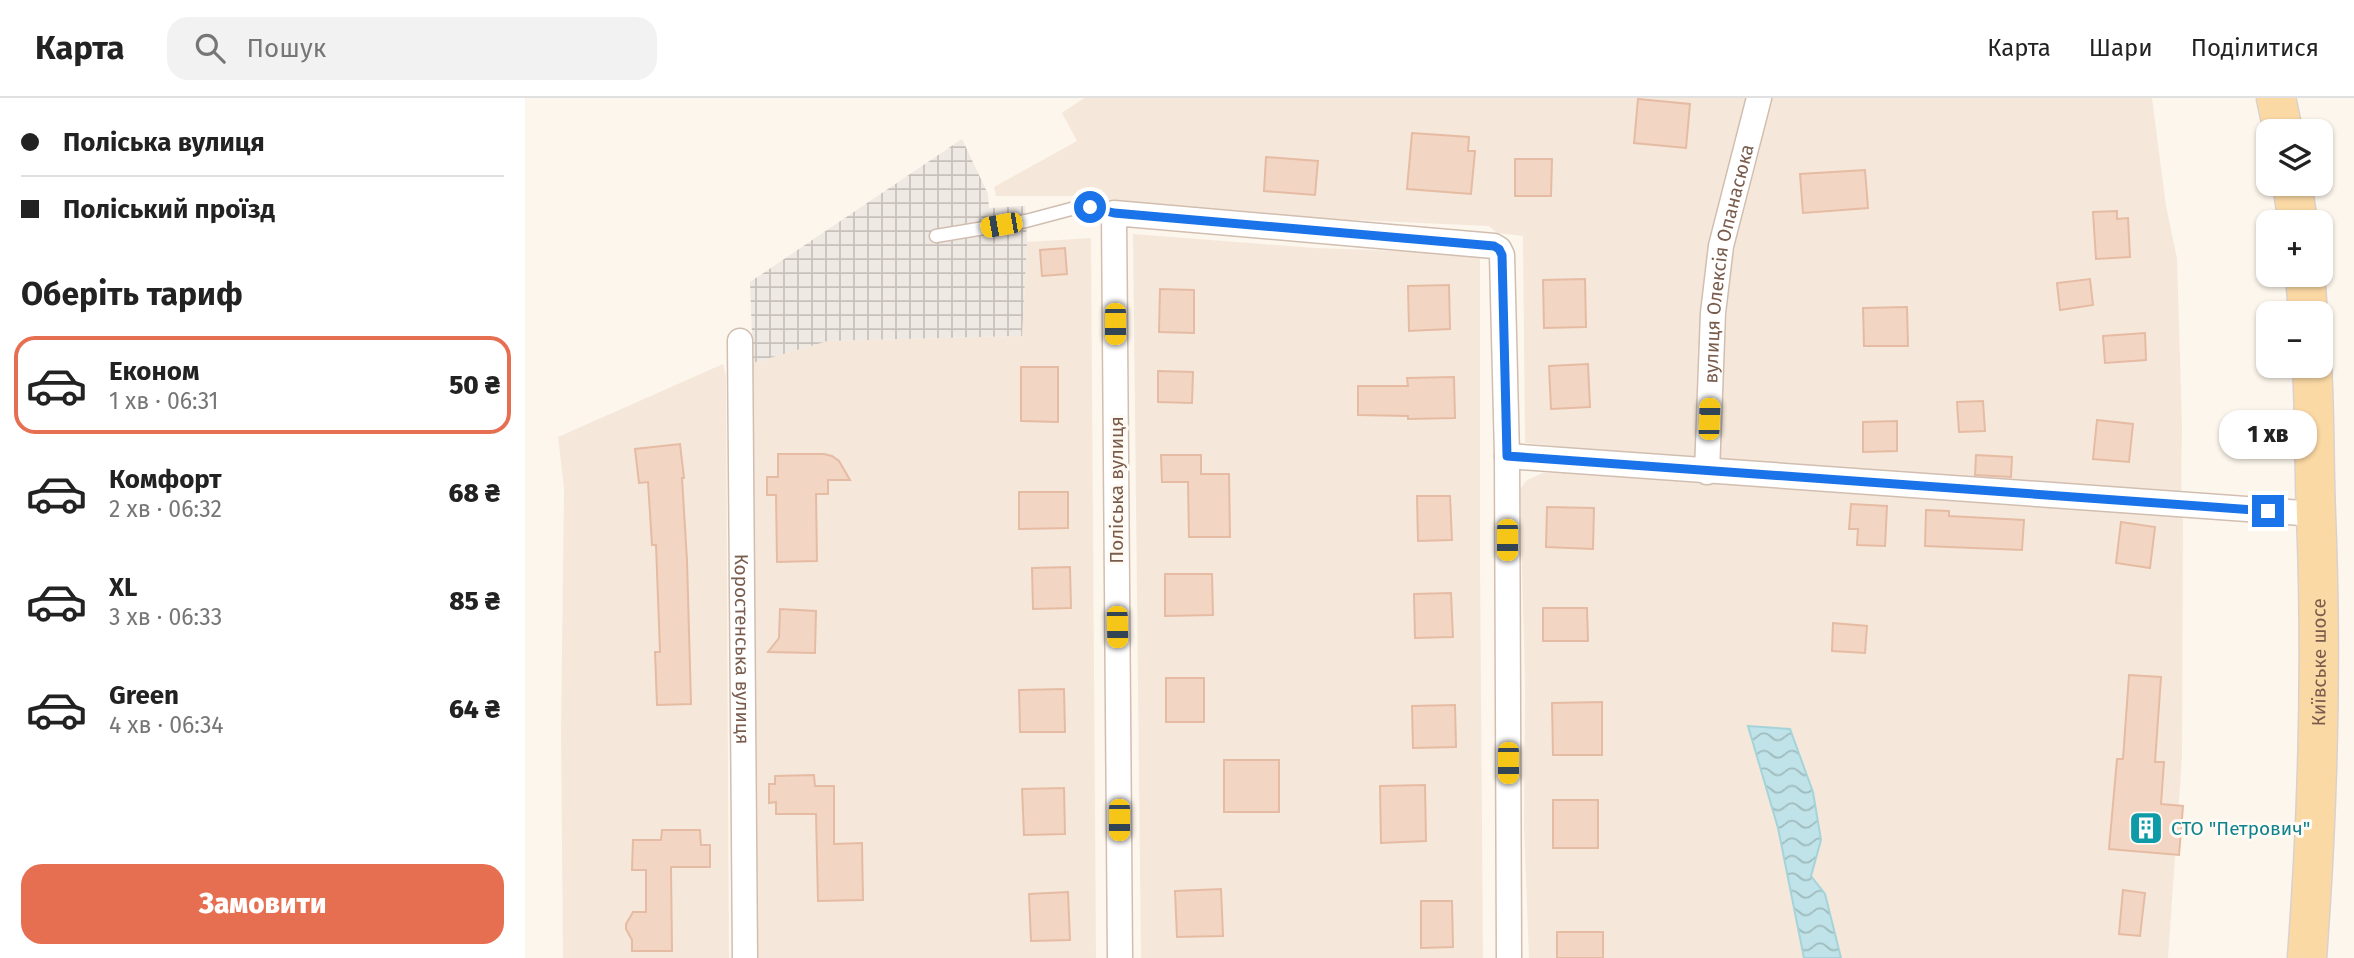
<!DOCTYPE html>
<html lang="uk">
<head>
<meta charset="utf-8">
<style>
  :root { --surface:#fff; --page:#f2f2f2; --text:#222; --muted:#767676; --line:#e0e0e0; --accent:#e76f51 }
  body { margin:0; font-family:"Fira Sans",sans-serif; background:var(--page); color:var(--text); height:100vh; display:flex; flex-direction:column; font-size:26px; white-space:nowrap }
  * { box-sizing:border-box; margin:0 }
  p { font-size:23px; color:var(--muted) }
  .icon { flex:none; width:38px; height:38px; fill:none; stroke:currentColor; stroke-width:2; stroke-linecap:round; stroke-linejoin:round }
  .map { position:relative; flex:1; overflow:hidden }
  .side { display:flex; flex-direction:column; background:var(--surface); width:525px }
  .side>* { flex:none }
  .hud { display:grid; align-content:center; height:154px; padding:0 21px; background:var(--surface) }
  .controls { position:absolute; left:1731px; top:21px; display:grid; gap:14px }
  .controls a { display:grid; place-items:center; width:77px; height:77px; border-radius:14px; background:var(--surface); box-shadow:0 2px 5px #0004; font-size:35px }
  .end { position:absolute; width:32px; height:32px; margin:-16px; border:9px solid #1a73e8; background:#fff; box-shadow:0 0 0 4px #fff }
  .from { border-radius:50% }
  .bubble { position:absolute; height:49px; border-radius:21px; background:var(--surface); box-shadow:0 2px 5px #0004; font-size:23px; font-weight:800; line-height:49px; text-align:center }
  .car { position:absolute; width:21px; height:42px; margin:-21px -10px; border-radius:9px; box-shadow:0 0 5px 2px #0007; background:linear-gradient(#f5c518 24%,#345 0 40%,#f5c518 0 76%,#345 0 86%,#f5c518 0) }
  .hud b { display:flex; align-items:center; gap:24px; height:66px; font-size:26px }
  .hud b+b { border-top:2px solid var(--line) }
  .hud i { width:18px; height:18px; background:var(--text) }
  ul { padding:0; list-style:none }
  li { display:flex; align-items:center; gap:21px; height:98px; margin:0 14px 10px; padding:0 7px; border:4px solid transparent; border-radius:21px }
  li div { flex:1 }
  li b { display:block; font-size:26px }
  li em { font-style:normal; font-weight:800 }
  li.active { border-color:var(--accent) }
  li>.icon { width:63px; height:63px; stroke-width:1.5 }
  h2 { padding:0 21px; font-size:32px; line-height:84px }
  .button { display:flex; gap:14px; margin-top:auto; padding:14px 21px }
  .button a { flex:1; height:80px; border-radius:21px; background:var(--accent); color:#fff; font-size:28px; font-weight:800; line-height:80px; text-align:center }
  header { display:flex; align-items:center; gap:42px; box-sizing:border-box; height:98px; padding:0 35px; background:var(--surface); border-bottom:2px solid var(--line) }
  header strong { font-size:33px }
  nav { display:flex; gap:38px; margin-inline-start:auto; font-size:24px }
  .search { width:490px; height:63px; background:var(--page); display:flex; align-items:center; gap:18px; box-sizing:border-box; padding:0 24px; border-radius:21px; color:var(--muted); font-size:26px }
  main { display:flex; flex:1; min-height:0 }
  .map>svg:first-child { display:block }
  .residential { fill:#f5e8da }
  .industrial { fill:url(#industrial-grid) }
  .water { fill:url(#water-waves); stroke:#a5d3da; stroke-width:2 }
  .building { fill:#f3d5c3; stroke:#e6bba3; stroke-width:2 }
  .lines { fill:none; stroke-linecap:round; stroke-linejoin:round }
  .service-casing { stroke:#d1beb0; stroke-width:15 }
  .minor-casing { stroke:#d1beb0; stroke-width:27 }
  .primary-casing { stroke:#dad1cd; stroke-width:41 }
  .service { stroke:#fff; stroke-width:12 }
  .minor { stroke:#fff; stroke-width:24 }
  .primary { stroke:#fbd9a5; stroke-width:38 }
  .route { stroke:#1a73e8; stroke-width:9 }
  .labels { text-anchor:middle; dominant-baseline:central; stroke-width:6; stroke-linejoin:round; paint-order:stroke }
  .street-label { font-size:19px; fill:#7a5c4d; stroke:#fffaf3 }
  .culture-label { font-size:19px; fill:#0d838f; stroke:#fffaf3; text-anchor:start }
</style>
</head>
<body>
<header>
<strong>Карта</strong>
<div class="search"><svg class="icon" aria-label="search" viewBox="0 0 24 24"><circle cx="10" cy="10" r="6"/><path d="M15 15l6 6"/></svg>Пошук</div>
<nav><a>Карта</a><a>Шари</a><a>Поділитися</a></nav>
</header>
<main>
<section class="side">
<div class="hud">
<b><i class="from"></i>Поліська вулиця</b>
<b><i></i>Поліський проїзд</b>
</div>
<h2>Оберіть тариф</h2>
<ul>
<li class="active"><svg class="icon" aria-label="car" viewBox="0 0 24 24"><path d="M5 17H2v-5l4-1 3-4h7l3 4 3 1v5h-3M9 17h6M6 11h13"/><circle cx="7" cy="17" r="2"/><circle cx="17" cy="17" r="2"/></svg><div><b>Економ</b><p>1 хв · 06:31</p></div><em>50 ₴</em></li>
<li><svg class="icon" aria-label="car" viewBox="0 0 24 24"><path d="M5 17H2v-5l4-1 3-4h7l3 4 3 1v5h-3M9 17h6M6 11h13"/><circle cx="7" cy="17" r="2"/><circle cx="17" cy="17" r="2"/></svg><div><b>Комфорт</b><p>2 хв · 06:32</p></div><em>68 ₴</em></li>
<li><svg class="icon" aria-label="car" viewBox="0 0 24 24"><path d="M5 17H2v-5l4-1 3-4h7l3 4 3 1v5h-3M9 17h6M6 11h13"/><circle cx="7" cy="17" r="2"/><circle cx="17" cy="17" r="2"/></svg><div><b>XL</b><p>3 хв · 06:33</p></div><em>85 ₴</em></li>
<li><svg class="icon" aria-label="car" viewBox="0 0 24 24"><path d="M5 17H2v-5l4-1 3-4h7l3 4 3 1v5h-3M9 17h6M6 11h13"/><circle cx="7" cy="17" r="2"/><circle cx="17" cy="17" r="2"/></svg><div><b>Green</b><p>4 хв · 06:34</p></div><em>64 ₴</em></li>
</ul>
<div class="button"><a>Замовити</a></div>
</section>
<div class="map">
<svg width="1829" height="860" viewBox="0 0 1829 860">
  <defs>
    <pattern id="industrial-grid" width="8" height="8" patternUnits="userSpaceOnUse" patternTransform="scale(1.75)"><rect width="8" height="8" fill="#efe9e4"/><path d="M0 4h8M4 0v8" fill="none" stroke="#c7c0bb"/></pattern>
    <pattern id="water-waves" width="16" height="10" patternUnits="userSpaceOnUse" patternTransform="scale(1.75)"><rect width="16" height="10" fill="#bfe3e8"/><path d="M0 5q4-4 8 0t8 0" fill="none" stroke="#a0bbbe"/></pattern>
  </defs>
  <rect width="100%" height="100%" fill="#fdf6ec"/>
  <!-- residential -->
  <g class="residential">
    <path d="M559,0H1225L1210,67L1179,176L1174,260L1173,362L1000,345L998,138L972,135L964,128L715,117L560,104L554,98H471L469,89L552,43L537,15Z"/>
    <path d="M1244,0H1627L1641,108L1652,160L1657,329L1656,399L1191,361L1206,157L1234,54Z"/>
    <path d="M608,136L790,150L955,156V465L958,860H616Z"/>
    <path d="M566,140L571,860H233L228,493V265L303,243L497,238L502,144Z"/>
    <path d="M198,266L201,278L204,860H38L36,634L39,391L33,339Z"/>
    <path d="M1040,374L1658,419L1657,659L1643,860H1316L1300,796L1286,778L1296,742L1288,694L1265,631L1223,628L1253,730L1279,860H1004L999,729L1000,588L995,391L1002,382L1018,375Z"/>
  </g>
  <!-- industrial -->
  <path class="industrial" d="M437,41L463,96L464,110L500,108L502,144L497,238L303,243L228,265L225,184Z"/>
  <!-- water -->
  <path class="water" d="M1223,628L1265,631L1288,694L1296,742L1286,778L1300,796L1316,860H1279L1253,730Z"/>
  <!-- building -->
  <g class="building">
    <path d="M1113,1L1165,6L1161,50L1109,45Z"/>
    <path d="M887,35L944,39L943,53H950L946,96L882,91Z"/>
    <path d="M741,59L793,63L790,97L739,93Z"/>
    <path d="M990,61H1027L1026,98H990Z"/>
    <path d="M1340,72L1343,110L1278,115L1275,76Z"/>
    <path d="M1592,113V121L1603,120L1605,159L1571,161L1568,114Z"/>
    <path d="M540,150L542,176L517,178L515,152Z"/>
    <path d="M1060,181L1061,229L1019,230L1018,182Z"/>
    <path d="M1565,181L1568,207L1535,212L1532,185Z"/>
    <path d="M924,187L925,231L884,233L883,188Z"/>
    <path d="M635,191L669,192V235L634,234Z"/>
    <path d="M1382,209L1383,248H1339L1338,210Z"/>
    <path d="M1620,235L1621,262L1580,265L1578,238Z"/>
    <path d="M1063,266L1065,309L1026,311L1024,268Z"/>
    <path d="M496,269H533V324L496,323Z"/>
    <path d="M633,273L668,274L667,305L633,304Z"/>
    <path d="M929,279L930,320L883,321V318L833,317V288H883L882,280Z"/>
    <path d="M1458,303L1460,333L1434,334L1432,304Z"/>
    <path d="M1572,322L1608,326L1604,364L1568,361Z"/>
    <path d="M1372,323V353L1338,354V324Z"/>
    <path d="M155,346L159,380H157L162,462L166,606L132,607L130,554H135L131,447H127L123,384L114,385L110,351Z"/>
    <path d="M253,356H299L307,358L314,363L325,382H303V396H291L292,463L252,464L251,397H242V379H253Z"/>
    <path d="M636,357H676V376H704L705,439H664L663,384H637Z"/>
    <path d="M1451,357L1487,359L1486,379L1450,377Z"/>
    <path d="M494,394H543V430L494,431Z"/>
    <path d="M892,398H925L927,442L893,443Z"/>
    <path d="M1326,406L1362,408L1360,448L1332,447L1333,431H1324Z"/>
    <path d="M1022,409L1069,410L1068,451L1021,449Z"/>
    <path d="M1401,412L1424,413V418L1499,422L1497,452L1400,448Z"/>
    <path d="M1596,424L1630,429L1625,470L1591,465Z"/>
    <path d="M545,469L546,510L508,511L507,470Z"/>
    <path d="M640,476H687L688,517L640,518Z"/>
    <path d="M926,495L928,539L890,540L889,496Z"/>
    <path d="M1018,510H1062L1063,543H1018Z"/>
    <path d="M255,511L291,513L290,555L243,554L254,540Z"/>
    <path d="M1308,525L1342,528L1340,555L1307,553Z"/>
    <path d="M1604,577L1636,579L1630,664H1639L1636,706L1658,708L1654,757L1584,751L1592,661H1598Z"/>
    <rect x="641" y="580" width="38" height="44"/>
    <path d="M539,591L540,634H495L494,592Z"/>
    <path d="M1077,604V657H1028L1027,605Z"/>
    <path d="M930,607L931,649L888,650L887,608Z"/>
    <rect x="699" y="662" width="55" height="52"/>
    <path d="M289,677L290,688H309V746L337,745L338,802L293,803L291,716H251V704L244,705V686H250V678Z"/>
    <path d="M900,687L901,743L856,745L855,688Z"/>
    <path d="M539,690L540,736L499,737L497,691Z"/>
    <rect x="1028" y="702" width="45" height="48"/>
    <path d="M137,732H175L176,747H185V769H146L147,853H107V842L101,831V826L108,814H121V772H107L108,742H136Z"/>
    <path d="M696,791L698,838L652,839L650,793Z"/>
    <path d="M1598,792L1620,795L1615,838L1594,836Z"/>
    <path d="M543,794L545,842L506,843L504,796Z"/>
    <path d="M896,803H927L928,849L896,850Z"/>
    <rect x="1032" y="834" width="46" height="26"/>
  </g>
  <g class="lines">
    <!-- service casing -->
    <g class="service-casing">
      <path id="service" d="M411,138L501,123L550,110L565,109L589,115"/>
    </g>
    <!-- minor casing -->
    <g class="minor-casing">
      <g id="minor">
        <path id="s1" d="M215,243L220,860"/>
        <path d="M982,358L1791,416"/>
        <path id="s2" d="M1182,374L1188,215L1196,148L1234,0"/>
        <path d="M595,860L589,115L969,148L974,151L977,157L982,358L984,860"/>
      </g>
    </g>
    <!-- primary casing -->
    <g class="primary-casing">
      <g id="primary">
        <path d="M1751,0L1758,33"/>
        <path d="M1767,86L1773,124"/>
        <path d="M1780,177L1783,215"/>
        <path id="s3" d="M1782,860C1793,713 1797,565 1791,417C1789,367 1790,318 1787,268"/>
      </g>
    </g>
    <!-- service -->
    <use href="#service" class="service"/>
    <!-- minor -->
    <use href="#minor" class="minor"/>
    <!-- primary -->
    <use href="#primary" class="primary"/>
  </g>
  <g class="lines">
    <!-- route -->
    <path class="route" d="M565,109L589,115L969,148L974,151L977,157L982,358L1743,413"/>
  </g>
  <!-- icons -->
  <defs>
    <g id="building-square" transform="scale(1.75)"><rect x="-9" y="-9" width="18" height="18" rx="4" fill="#0f9aa8" stroke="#fffaf3"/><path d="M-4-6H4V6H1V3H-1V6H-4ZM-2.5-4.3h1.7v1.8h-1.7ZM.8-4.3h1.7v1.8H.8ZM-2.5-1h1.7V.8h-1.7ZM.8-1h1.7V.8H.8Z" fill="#fff"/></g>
  </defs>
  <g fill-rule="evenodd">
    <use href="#building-square" x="1621" y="730"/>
  </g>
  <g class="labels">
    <!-- street labels -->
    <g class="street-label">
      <text stroke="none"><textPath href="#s2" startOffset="210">вулиця Олексія Опанасюка</textPath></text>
      <text transform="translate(591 392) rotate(-90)">Поліська вулиця</text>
      <text stroke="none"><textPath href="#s1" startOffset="308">Коростенська вулиця</textPath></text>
      <text stroke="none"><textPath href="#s3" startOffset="296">Київське шосе</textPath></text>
    </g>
    <!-- culture labels -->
    <g class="culture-label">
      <text x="1646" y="730">СТО "Петрович"</text>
    </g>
  </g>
</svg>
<div class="controls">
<a><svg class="icon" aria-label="layers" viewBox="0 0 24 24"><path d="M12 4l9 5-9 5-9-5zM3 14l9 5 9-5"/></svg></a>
<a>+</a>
<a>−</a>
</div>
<i class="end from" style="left:565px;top:109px"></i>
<i class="end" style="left:1743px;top:413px"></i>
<div class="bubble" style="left:1694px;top:312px;width:98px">1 хв</div>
<i class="car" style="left:476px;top:127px;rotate:260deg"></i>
<i class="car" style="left:590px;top:226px;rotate:180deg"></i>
<i class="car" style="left:1184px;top:321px;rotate:2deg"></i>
<i class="car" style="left:982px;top:442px;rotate:180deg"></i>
<i class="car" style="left:592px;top:529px;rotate:179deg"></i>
<i class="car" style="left:983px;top:665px;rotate:180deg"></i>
<i class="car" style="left:594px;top:722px;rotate:180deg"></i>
</div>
</main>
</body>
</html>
